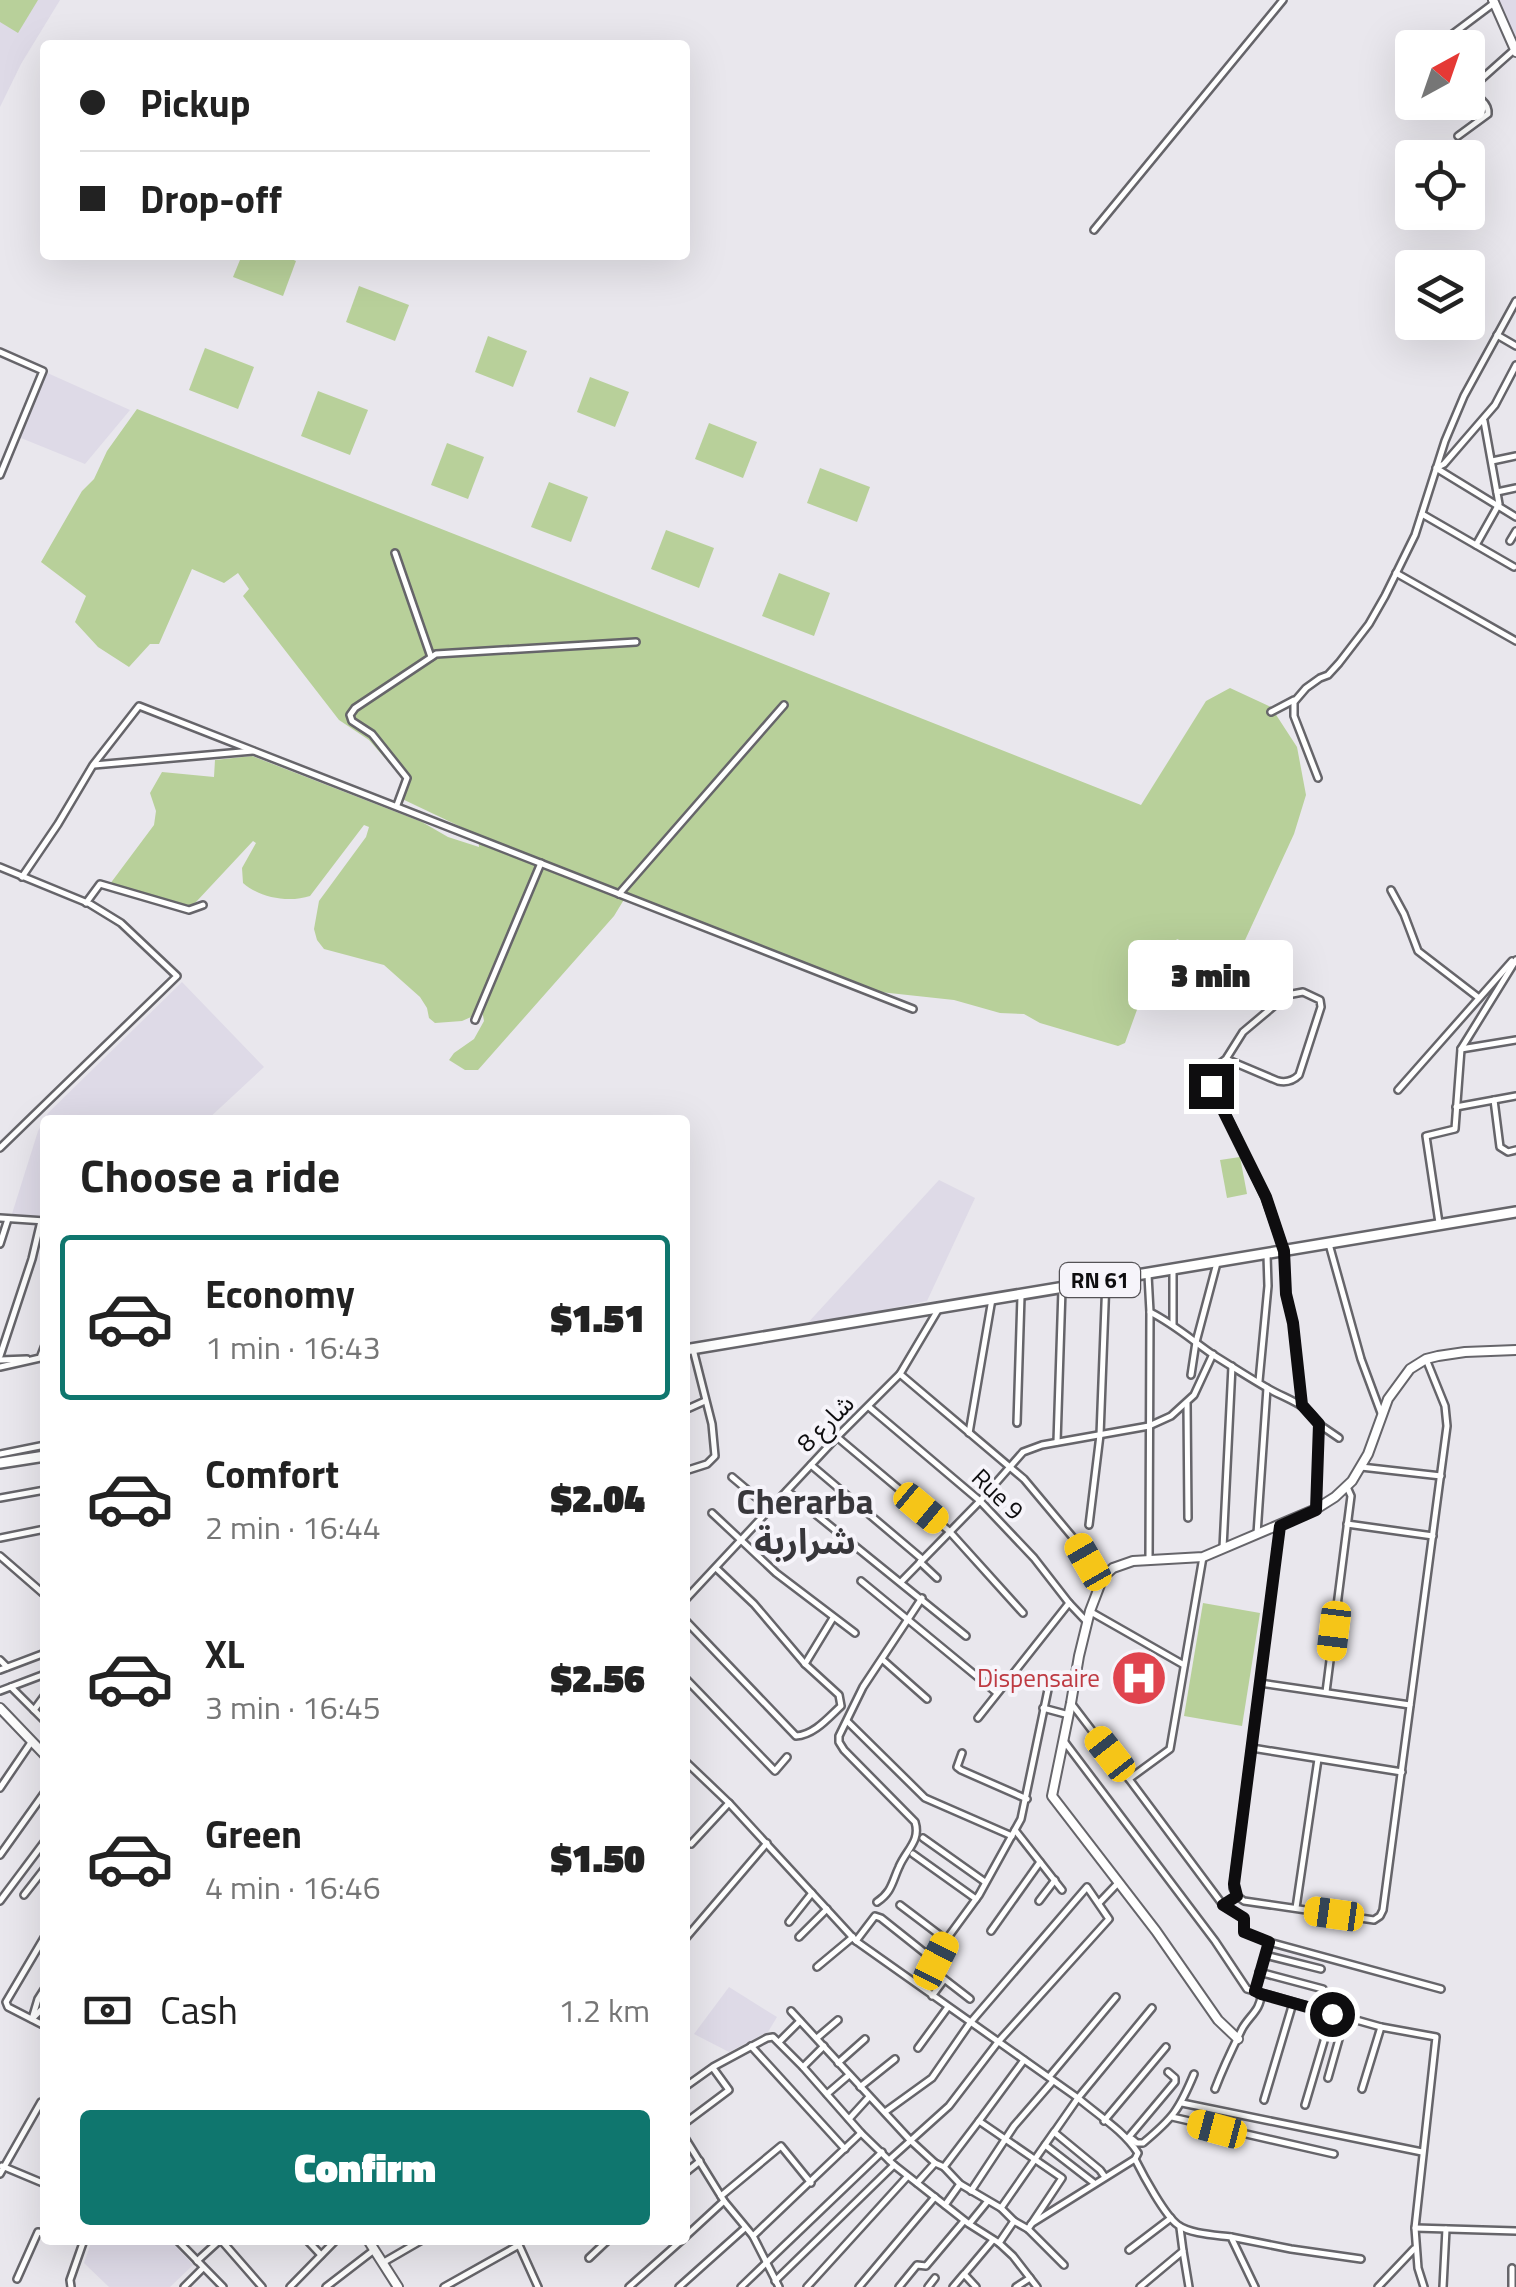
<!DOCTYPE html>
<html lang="en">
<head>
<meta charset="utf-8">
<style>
  :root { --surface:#fff; --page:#f6f6f6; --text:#222; --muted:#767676; --line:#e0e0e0; --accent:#0f766e }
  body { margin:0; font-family:"Titillium Web","Noto Sans Arabic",sans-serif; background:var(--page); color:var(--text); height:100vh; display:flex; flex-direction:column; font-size:38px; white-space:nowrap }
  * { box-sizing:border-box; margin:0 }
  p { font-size:32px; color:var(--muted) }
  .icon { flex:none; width:55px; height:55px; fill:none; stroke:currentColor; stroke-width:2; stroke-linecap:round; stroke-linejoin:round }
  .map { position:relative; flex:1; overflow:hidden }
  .panel { position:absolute; left:40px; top:1115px; width:650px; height:1130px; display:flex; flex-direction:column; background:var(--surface); border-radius:10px; box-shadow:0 10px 40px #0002 }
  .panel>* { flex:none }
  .guide { position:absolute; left:40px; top:40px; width:650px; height:220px; border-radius:10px; box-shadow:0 10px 40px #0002; display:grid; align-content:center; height:220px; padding:0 40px; background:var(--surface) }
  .needle { width:65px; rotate:40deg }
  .buttons { position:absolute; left:1395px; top:30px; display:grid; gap:20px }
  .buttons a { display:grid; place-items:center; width:90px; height:90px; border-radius:10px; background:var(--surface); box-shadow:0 10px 40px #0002; font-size:50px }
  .end { position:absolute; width:45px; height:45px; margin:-22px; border:12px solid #0e0d0f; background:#fff; box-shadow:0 0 0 5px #fff }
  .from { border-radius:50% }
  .bubble { position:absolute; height:70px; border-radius:10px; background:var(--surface); box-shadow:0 10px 40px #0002; font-size:32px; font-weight:800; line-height:70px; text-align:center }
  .car { position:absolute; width:30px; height:60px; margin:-30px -15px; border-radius:12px; box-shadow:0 0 8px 2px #0007; background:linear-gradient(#f5c518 24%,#345 0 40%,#f5c518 0 76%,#345 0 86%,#f5c518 0) }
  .guide b { display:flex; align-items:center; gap:35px; height:95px; font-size:38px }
  .guide b+b { border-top:2px solid var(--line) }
  .guide i { width:25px; height:25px; background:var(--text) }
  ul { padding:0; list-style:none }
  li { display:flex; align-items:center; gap:30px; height:165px; margin:0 20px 15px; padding:0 20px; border:5px solid transparent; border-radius:10px }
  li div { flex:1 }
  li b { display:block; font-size:38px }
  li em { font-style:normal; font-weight:800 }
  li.active { border-color:var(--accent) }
  li>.icon { width:90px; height:90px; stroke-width:1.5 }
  h2 { padding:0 40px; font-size:45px; line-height:120px }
  .pay { display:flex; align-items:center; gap:25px; height:110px; padding:0 40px; font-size:38px }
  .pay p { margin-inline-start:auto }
  .button { display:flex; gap:20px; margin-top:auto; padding:20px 40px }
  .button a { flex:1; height:115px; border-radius:10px; background:var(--accent); color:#fff; font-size:40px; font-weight:800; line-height:115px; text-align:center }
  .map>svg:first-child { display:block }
  .built { fill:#dedae7 }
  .green { fill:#b8d09a }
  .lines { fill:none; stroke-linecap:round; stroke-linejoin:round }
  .minor-casing { stroke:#66656a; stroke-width:10 }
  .tertiary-casing { stroke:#66656a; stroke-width:12 }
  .secondary-casing { stroke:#66656a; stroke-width:12 }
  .primary-casing { stroke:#66656a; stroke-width:14 }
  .minor { stroke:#fff; stroke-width:5 }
  .tertiary { stroke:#fff; stroke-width:8 }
  .secondary { stroke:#fff; stroke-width:8 }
  .primary { stroke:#fff; stroke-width:9 }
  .route { stroke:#0e0d0f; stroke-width:12 }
  .labels { text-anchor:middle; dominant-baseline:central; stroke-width:8; stroke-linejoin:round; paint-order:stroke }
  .shield { fill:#f6f4fa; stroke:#545256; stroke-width:2.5 }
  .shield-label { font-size:22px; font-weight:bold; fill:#0e0d0f }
  .street-label { font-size:25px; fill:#0e0d0f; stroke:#f6f4fa }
  .health-label { font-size:25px; fill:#be3a42; stroke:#f6f4fa; text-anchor:end }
  .district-label { font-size:35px; font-weight:bold; fill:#38373b; stroke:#f6f4fa }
</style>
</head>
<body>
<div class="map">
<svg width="1516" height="2287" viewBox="0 0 1516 2287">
  <rect width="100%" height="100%" fill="#e9e7ed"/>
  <!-- built -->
  <g class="built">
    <path d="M0,0H60L21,64L0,107Z"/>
    <path d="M1498,0H1516V46Z"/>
    <path d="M43,371L130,410L85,464L16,436Z"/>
    <path d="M182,982L264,1067L207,1120H45V1218L11,1217L38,1131L48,1113Z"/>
    <path d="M939,1180L975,1198L927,1301L805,1326Z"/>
    <path d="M729,1987L777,2017L768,2032L729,2052L694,2034Z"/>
    <path d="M92,2240H170L193,2265L170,2287H109L84,2263Z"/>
  </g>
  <!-- green -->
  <g class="green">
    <path d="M0,0H38L18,33L0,22Z"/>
    <path d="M242,255H282L296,261L283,296L233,277Z"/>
    <path d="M359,286L409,305L395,341L346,322Z"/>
    <path d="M488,336L527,351L513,387L475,372Z"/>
    <path d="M205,348L254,367L238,409L189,390Z"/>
    <path d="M590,377L629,392L615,427L577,412Z"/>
    <path d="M318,391L368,410L350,455L301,436Z"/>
    <path d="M137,409L1141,805L1206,701L1230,688L1271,707L1297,747L1306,795L1294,834L1234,964L1177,939L1147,982L1125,1043L1118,1046L1040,1023L1024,1014L1000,1013L954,1000L880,992L628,893L614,916L478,1070H465L449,1060L454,1053L474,1039L484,1021L482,1010L477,1006L471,1017L462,1021L435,1023L429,1018L427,1008L420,997L384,965L324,949L317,940L314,929L319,901L366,837L369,827L364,825L310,896C289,903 260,898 243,883L242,868L256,843L253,841L196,902L183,910L107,888L154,825L156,811L150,793L162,772L214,777L215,760L252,756L422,822L448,837L479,847L478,835L398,797L405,781L369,740L339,720L243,596L249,589L238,573L224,583L192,569L159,644H150L129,667L98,647L75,622L86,596L41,562L82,491L94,479L107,451Z"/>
    <path d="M709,423L757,442L743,478L695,459Z"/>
    <path d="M447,443L484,457L468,499L431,485Z"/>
    <path d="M820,468L870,487L857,522L807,503Z"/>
    <path d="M549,482L588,497L571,542L531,527Z"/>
    <path d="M666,530L714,548L699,588L651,569Z"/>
    <path d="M779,573L830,593L814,636L762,616Z"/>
    <path d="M1240,1157L1247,1194L1227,1198L1220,1160Z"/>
    <path d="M1203,1603L1260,1613L1242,1726L1184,1716Z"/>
  </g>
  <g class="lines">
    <!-- minor casing -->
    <g class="minor-casing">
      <g id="minor">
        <path d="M1434,48L1494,3"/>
        <path d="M1468,91L1515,49"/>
        <path d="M1458,136L1488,114C1489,103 1478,96 1468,93"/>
        <path d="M1094,230L1283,0"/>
        <path d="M1497,335L1516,346"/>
        <path d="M0,352L43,371L0,475"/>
        <path d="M1516,365L1495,405L1444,464L1436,468L1516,517"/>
        <path d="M1492,461L1516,456"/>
        <path d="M1497,492L1516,488"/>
        <path d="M1422,514L1514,567"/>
        <path d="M1510,541L1516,531"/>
        <path d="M1476,545L1499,504L1484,421"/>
        <path d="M395,553L431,657"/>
        <path d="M1396,573L1516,641"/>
        <path d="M1271,712L1294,700"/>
        <path d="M94,765L253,751"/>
        <path d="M1318,778L1294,716V702L1306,688L1320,678L1328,675L1339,663L1369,624L1385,596L1415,535L1445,441L1464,396L1516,301"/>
        <path d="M397,805L407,778L372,734L352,721L350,715L355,708L436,654L636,642"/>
        <path d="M0,867L90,904L121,923L177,976L0,1148"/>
        <path d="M22,877L58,824L93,765L139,706L913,1009"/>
        <path d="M1391,890L1404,914L1418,951L1479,998"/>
        <path d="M619,894L784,705"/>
        <path d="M86,903L100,884L189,910L203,905"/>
        <path d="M475,1020L541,863"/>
        <path d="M1461,1049L1516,1040"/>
        <path d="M1226,1059L1278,1081C1287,1083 1293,1081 1299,1075L1321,1007L1320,1000L1303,992L1287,995L1243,1032L1226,1059L1214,1068L1210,1080L1265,1197L1284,1251L1286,1294L1293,1323L1302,1405"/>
        <path d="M1398,1090L1512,961"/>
        <path d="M1494,1100L1500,1147L1508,1152L1516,1150"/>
        <path d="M1456,1107L1516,1096"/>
        <path d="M0,1218L45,1221"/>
        <path d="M1439,1223L1426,1136L1455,1129L1461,1049L1516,960"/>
        <path d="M0,1244L8,1219"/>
        <path d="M1329,1244L1361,1359L1381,1413"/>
        <path d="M1148,1275L1150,1312C1174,1324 1193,1341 1215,1356C1233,1367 1251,1379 1269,1389C1288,1400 1308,1404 1319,1425L1316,1509"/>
        <path d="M1173,1324V1270"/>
        <path d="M0,1356L32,1259L41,1221"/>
        <path d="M0,1360L27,1359"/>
        <path d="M0,1367L40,1358L45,1345"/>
        <path d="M900,1374L1024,1479L1075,1540L1088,1562L1103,1577"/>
        <path d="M1191,1375L1196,1342L1217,1263"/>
        <path d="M1259,1381L1268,1286L1267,1255"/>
        <path d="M1187,1403L1188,1518"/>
        <path d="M869,1407L980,1501L1034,1558L1069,1603L1087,1622"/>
        <path d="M685,1410L705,1401"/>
        <path d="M1017,1423L1021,1296"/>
        <path d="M1320,1425L1339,1438"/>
        <path d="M969,1433L992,1299"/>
        <path d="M837,1437L949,1531L1023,1613"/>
        <path d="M1057,1442L1062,1289"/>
        <path d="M0,1454L45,1445"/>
        <path d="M811,1465L922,1559"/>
        <path d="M1361,1467L1441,1476"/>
        <path d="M685,1471L707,1464L715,1456L712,1424L693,1349"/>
        <path d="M732,1477L770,1509"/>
        <path d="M787,1491L966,1636"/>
        <path d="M0,1498L45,1490"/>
        <path d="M712,1513L776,1573L855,1633"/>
        <path d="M1347,1524L1433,1536"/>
        <path d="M1089,1525L1100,1435L1106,1279"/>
        <path d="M1280,1526L1233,1888L1237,1896L1244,1901L1374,1920L1380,1916L1383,1910L1447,1426L1445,1406L1426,1359"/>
        <path d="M1257,1534L1267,1388"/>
        <path d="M0,1538L45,1529"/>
        <path d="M1223,1548L1232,1366"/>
        <path d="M0,1556L45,1595"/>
        <path d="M1149,1559L1150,1312"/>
        <path d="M920,1562L937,1578"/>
        <path d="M861,1581L997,1693"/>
        <path d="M901,1582L980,1501L1023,1452L1042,1445L1149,1426L1171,1416L1194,1395L1213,1354"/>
        <path d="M685,1600L837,1437L900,1374L938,1310"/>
        <path d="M1091,1612L1184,1665"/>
        <path d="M685,1620L796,1736C814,1735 828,1718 841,1706L839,1695L805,1664L754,1604L716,1568"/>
        <path d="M0,1660L7,1667"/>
        <path d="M883,1660L927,1699"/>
        <path d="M805,1664L833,1618"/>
        <path d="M0,1670L45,1653"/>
        <path d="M685,1678L775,1771L787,1757"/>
        <path d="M1260,1683L1410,1705"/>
        <path d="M11,1687L45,1721"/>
        <path d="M0,1691L45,1674"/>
        <path d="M1326,1692L1351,1496L1347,1487"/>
        <path d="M1071,1703L1129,1779L1170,1749L1203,1557"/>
        <path d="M1043,1708L1069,1715"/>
        <path d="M34,1710L45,1695"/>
        <path d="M978,1718L1069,1603"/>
        <path d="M848,1722L925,1798L1012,1836"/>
        <path d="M1064,1741L1215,1941L1247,1989L1381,2027L1436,2037L1415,2228L1418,2268L1424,2287"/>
        <path d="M1252,1748L1402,1772"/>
        <path d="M962,1753L957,1767L961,1770L1027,1799"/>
        <path d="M685,1761L729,1803L856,1941L1078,2098C1099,2116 1123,2130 1138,2153L1135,2159C1143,2175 1165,2216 1178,2225C1190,2234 1216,2235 1231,2237L1255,2287"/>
        <path d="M1129,1779L1223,1905L1244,1918V1932L1269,1942"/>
        <path d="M0,1788L32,1741"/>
        <path d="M1015,1830L1062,1890"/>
        <path d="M923,1838L985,1882"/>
        <path d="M691,1844L729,1803"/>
        <path d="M913,1854L976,1899"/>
        <path d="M0,1855L45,1792"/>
        <path d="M24,1895L45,1868"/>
        <path d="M0,1901L45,1841"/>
        <path d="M1039,1901L1055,1880"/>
        <path d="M877,1902C892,1892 892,1882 899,1867C906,1850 921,1841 915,1822L844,1750L839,1742V1736L863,1687L922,1598"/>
        <path d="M1099,1903L1118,1883"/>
        <path d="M900,1905L945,1939"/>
        <path d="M1296,1908L1318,1759"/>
        <path d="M789,1922L812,1893"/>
        <path d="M991,1931L1040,1862"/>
        <path d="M45,1936L6,2002L8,2007L45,2026"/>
        <path d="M799,1937L827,1909"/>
        <path d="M685,1939L767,1843"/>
        <path d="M856,1941L875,1916L881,1918L935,1961"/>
        <path d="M1265,1955L1321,1969"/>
        <path d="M817,1967L853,1937"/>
        <path d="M1259,1972L1323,1989"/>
        <path d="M1255,1991L1269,1942L1441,1989"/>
        <path d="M932,1996L944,1980"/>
        <path d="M970,1999L930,1968L946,1940L979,1895L1021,1819L1050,1680"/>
        <path d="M791,2011L910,2140L935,2163L944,2167L960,2184L1001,2208L1014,2221L1028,2229L1064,2265"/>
        <path d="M33,2018L45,2006"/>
        <path d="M32,2019L38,1999L45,1988"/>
        <path d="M817,2038L838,2020"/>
        <path d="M779,2042L800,2021"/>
        <path d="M751,2046L845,2149"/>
        <path d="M918,2048L948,2007"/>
        <path d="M838,2063L865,2039"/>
        <path d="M803,2067L824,2046"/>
        <path d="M1049,2077L1116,1997"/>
        <path d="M1328,2078L1345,2018"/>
        <path d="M685,2087L713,2067L767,2038L773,2037L803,2067L861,2133L894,2165L969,2224L999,2243L1013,2256L1037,2287"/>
        <path d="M860,2087L895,2059"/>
        <path d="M1215,2089C1223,2068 1232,2049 1242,2029C1249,2016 1261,2010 1261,1994"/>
        <path d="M1362,2089L1381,2027"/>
        <path d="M827,2094L849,2075"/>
        <path d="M1264,2100L1293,2003"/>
        <path d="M1182,2103L1422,2152"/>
        <path d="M1305,2105L1332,2014"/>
        <path d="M885,2112L932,2078L970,2023L1087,1887L1109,1919L998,2042L949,2106L889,2160"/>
        <path d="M1172,2117L1334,2154"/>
        <path d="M849,2119L869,2097"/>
        <path d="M979,2121L1024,2060"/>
        <path d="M1104,2121L1166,2047"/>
        <path d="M685,2123L729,2090L713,2068"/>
        <path d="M1055,2131L1078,2098L1152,2008"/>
        <path d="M685,2138L724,2201L753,2236L779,2287"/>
        <path d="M1128,2138L1175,2082V2078L1168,2072"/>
        <path d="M1132,2139L1137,2143H1143C1173,2118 1179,2110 1194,2074"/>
        <path d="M1045,2145L1094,2183"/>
        <path d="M2,2166L45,2184"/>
        <path d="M944,2167L979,2121L1062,2178L1028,2229"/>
        <path d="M685,2173L700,2161"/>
        <path d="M0,2174L41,2102"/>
        <path d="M917,2183L935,2163"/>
        <path d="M971,2191L1014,2126L1053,2081"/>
        <path d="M721,2196L781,2146L811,2183"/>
        <path d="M945,2205L960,2184"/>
        <path d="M1001,2208L1054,2132L1100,2170L1105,2177"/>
        <path d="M970,2223L987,2202"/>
        <path d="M1031,2224L1135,2159"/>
        <path d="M1415,2228L1516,2231"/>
        <path d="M753,2236L861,2133"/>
        <path d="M685,2237L724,2201"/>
        <path d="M1231,2237L1291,2249L1361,2259"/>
        <path d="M177,2240L223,2287"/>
        <path d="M221,2240L262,2287"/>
        <path d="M307,2240L321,2255"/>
        <path d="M999,2243L1014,2221"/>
        <path d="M1129,2250L1171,2218"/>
        <path d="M1183,2251L1189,2287"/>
        <path d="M589,2258L608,2240"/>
        <path d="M197,2261L220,2240"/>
        <path d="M384,2262L422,2240"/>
        <path d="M966,2272L993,2240"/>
        <path d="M17,2279L38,2232L45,2233"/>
        <path d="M775,2281L894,2165"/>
        <path d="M71,2287L70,2280L84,2240"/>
        <path d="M184,2287L203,2268"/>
        <path d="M290,2287L336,2240"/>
        <path d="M326,2287L374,2250"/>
        <path d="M444,2287L519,2245L538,2287"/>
        <path d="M629,2287L682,2240"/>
        <path d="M679,2287L745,2228"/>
        <path d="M741,2287L882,2152"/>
        <path d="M807,2287L907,2177"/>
        <path d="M859,2287L935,2197"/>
        <path d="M899,2287L917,2265L926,2266L964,2221"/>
        <path d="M928,2287L935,2278"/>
        <path d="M953,2287L964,2274L976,2287"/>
        <path d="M1016,2287L1030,2278"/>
        <path d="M1140,2287L1183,2251L1180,2228"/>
        <path d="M1378,2287L1414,2249"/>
        <path d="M1443,2287L1446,2229"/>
        <path d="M1512,2287V2268"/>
      </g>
    </g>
    <!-- tertiary casing -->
    <g class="tertiary-casing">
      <g id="tertiary">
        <path d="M0,1708L45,1755"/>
        <path d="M1238,2039L1218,2020L1156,1931L1052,1796L1071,1703L1079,1656L1090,1611L1103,1577L1113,1568L1133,1561L1203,1557L1316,1509L1335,1497L1352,1481L1368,1454L1388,1399L1410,1369L1426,1359L1438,1356L1465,1352L1516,1350"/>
        <path d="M368,2240L398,2287"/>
      </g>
    </g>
    <!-- secondary casing -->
    <g class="secondary-casing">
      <path id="secondary" d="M1493,0L1516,52"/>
    </g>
    <!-- primary casing -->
    <g class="primary-casing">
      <g id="primary">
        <path d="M685,1350L1516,1212"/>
        <path d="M0,1463L45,1456"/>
      </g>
    </g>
    <!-- minor -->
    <use href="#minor" class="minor"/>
    <!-- tertiary -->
    <use href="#tertiary" class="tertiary"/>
    <!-- secondary -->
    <use href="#secondary" class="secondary"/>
    <!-- primary -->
    <use href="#primary" class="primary"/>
  </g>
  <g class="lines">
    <!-- route -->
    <path class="route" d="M1211,1086L1266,1197L1284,1251L1286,1294L1293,1323L1302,1405L1319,1424L1316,1510L1280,1526L1234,1884L1237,1896L1223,1905L1244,1918V1932L1269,1942L1255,1991L1261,1994L1332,2014"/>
  </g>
  <!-- icons -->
  <defs>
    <g id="hospital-disc" transform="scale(2.875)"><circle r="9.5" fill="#e0444e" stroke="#f6f4fa"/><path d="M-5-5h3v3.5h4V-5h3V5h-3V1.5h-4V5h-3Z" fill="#fff"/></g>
  </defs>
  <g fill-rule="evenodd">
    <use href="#hospital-disc" x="1139" y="1678"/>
  </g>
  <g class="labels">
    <!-- shield labels -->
    <rect class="shield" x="1060" y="1263" width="80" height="34" rx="8"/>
    <g class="shield-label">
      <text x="1100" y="1280">RN 61</text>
    </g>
    <!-- street labels -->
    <g class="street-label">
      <text transform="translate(825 1423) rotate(-45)">شارع 8</text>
      <text transform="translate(998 1494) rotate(44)">Rue 9</text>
    </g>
    <!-- health labels -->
    <g class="health-label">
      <text x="1100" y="1678">Dispensaire</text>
    </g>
    <!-- district labels -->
    <g class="district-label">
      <text x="805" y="1501">Cherarba<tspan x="805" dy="40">شراربة</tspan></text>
    </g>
  </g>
</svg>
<div class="buttons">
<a><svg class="needle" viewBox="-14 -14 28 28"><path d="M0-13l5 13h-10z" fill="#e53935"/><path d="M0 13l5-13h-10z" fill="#767676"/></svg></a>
<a><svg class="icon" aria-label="locate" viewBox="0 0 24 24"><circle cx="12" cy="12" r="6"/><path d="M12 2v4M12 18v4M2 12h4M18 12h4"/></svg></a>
<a><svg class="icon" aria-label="layers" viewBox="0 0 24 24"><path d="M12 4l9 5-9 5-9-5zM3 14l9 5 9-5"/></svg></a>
</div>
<i class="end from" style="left:1332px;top:2014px"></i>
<i class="end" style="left:1211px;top:1086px"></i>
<div class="bubble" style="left:1128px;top:940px;width:165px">3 min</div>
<i class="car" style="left:921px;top:1508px;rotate:130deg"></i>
<i class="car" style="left:1088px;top:1562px;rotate:330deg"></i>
<i class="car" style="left:1334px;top:1631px;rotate:187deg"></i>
<i class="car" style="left:1110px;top:1754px;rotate:322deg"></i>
<i class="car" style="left:1334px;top:1914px;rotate:278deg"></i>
<i class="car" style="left:936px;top:1961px;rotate:27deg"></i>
<i class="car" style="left:1217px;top:2129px;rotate:285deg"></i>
<div class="guide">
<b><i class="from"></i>Pickup</b>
<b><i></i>Drop-off</b>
</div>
<section class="panel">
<h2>Choose a ride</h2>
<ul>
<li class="active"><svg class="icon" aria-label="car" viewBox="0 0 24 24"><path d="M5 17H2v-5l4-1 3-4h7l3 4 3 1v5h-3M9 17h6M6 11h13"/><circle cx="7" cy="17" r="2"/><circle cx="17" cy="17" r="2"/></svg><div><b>Economy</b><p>1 min · 16:43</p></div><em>$1.51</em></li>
<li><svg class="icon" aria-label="car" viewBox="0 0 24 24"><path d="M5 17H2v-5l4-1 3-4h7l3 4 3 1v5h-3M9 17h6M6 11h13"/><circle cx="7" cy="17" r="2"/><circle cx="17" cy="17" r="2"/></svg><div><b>Comfort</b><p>2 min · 16:44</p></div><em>$2.04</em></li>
<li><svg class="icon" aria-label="car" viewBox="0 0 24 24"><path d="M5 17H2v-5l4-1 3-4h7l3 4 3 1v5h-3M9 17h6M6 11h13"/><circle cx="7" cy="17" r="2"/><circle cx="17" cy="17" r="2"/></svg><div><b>XL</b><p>3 min · 16:45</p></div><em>$2.56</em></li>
<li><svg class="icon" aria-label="car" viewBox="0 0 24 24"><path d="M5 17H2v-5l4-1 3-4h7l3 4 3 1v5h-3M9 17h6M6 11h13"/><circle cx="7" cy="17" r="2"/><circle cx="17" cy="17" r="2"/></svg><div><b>Green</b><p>4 min · 16:46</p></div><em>$1.50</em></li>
</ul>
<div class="pay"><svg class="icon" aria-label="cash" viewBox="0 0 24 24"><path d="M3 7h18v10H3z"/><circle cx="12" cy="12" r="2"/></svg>Cash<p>1.2 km</p></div>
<div class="button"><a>Confirm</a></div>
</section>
</div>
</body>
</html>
